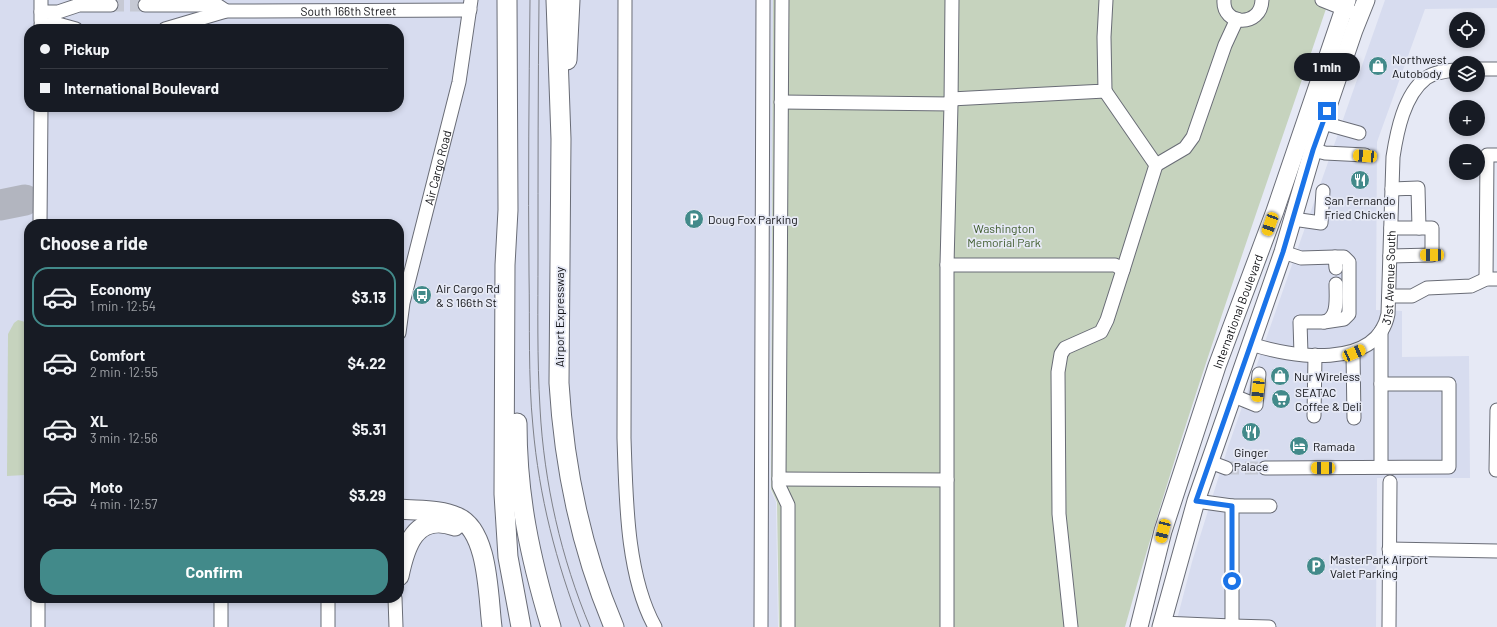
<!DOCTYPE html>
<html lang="en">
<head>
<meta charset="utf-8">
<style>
  :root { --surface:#171b24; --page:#20242c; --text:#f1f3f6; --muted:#9ea1a6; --line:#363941; --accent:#428a8a }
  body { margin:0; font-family:Barlow,sans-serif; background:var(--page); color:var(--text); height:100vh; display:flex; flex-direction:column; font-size:15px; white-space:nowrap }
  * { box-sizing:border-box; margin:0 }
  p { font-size:13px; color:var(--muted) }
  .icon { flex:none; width:22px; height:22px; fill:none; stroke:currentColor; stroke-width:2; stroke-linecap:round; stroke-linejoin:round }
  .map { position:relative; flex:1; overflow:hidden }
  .drawer { position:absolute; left:24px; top:219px; width:380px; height:384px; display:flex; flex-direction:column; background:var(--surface); border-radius:16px; box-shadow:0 2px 6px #0003 }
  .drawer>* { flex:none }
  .top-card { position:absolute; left:24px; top:24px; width:380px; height:88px; border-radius:16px; box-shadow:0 2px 6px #0003; display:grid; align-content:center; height:88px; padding:0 16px; background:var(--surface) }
  .fabs { position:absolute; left:1449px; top:12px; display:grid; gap:8px }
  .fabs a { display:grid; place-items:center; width:36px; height:36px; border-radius:50%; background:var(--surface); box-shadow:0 2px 6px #0003; font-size:20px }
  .end { position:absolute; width:18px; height:18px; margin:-9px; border:5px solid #1a73e8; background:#fff; box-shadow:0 0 0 2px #fff }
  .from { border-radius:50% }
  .bubble { position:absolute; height:28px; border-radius:14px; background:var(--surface); box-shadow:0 2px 6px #0003; font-size:13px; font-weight:700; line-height:28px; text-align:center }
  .car { position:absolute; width:12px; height:24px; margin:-12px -6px; border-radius:5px; box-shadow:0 0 3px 1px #0007; background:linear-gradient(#f5c518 24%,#345 0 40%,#f5c518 0 76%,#345 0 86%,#f5c518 0) }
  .top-card b { display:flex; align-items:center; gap:14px; height:38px; font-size:15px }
  .top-card b+b { border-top:1px solid var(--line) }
  .top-card i { width:10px; height:10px; background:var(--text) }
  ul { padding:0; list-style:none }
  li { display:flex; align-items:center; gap:12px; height:60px; margin:0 8px 6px; padding:0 8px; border:2px solid transparent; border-radius:16px }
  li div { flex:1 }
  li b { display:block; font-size:15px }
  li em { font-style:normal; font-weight:700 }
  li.selected { border-color:var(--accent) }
  li>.icon { width:36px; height:36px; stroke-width:1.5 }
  h2 { padding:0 16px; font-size:18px; line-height:48px }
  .primary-button { display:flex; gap:8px; margin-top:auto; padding:8px 16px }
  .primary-button a { flex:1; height:46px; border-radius:16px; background:var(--accent); color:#fff; font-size:16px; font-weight:700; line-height:46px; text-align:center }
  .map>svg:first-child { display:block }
  .built { fill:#d7dcef; fill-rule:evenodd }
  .green { fill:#c6d3be }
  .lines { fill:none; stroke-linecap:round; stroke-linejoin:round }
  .taxiway { stroke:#b2b5bf; stroke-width:31 }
  .minor-tunnel { stroke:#c6c9d4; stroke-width:13; stroke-dasharray:13 6; stroke-linecap:butt }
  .minor-casing { stroke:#696c76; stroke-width:15 }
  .major-casing { stroke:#696c76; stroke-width:19 }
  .highway-casing { stroke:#696c76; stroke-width:21 }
  .minor { stroke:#fff; stroke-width:13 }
  .major { stroke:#fff; stroke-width:17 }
  .highway { stroke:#fff; stroke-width:19 }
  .tram { stroke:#7f8189; stroke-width:1 }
  .route { stroke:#1a73e8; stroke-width:5 }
  .labels { text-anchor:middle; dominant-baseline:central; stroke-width:3.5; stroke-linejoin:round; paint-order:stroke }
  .street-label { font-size:12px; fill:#111216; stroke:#e6e9f5 }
  .poi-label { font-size:12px; fill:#111216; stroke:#e6e9f5; text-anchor:start }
  .park-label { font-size:12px; fill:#3e5b2d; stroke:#e6e9f5 }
</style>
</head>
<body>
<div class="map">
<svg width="1497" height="627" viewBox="0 0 1497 627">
  <rect width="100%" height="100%" fill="#e6e9f5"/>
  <!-- built -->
  <g class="built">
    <path d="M0,0H773L770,489L776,502L778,627H0ZM29,29H399V107H29ZM29,224H399V598H29Z"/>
    <path d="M1385,0H1497V8L1425,9L1377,142L1376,310L1402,311V357L1469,356L1470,478H1377L1376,627H1175L1192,562L1228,447Z"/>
  </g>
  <!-- green -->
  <g class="green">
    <path d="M773,0H1329C1259,208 1184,415 1125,627H779L777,502L771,489Z"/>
    <path d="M18,320L29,323L25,475L7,476L8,334L14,323Z"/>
  </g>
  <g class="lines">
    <!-- taxiway -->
    <path class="taxiway" d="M0,205L25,200"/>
    <!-- minor-tunnel -->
    <g class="minor-tunnel">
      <path d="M111,5H145"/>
      <path d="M1226,468H1265"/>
    </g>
    <!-- minor casing -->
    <g class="minor-casing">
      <g id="minor">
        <path d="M625,0L624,438C626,496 626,575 655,627"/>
        <path d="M782,0L779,479V486L788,505V627"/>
        <path d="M1224,0C1222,26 1261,28 1262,0"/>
        <path d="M1322,0L1352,12"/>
        <path d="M145,5H217L226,11"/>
        <path d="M41,12H58L79,5H111"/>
        <path d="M41,21V0"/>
        <path d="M41,25L58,24L76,29"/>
        <path id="s1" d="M165,29L226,11L470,10"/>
        <path d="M1478,69H1497"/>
        <path d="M951,99L1105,91L1104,37L1106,0"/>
        <path d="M781,102L951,104L947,265V480"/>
        <path d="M951,104L952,0"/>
        <path d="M1323,123L1359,133"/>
        <path d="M1313,150L1325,153L1365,155"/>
        <path d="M1156,165L1185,148L1193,137L1225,45L1237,19"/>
        <path d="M1392,189L1418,188L1419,228"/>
        <path d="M1293,219L1321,223L1323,191"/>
        <path d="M40,224L41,107"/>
        <path d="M1283,252L1301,258L1335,257L1336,268"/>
        <path d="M1390,256L1432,255V228H1391"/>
        <path d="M947,265H1115L1123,270L1156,165L1105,91"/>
        <path d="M1486,279L1487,155H1497"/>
        <path d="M1389,296H1412L1427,288L1471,286L1486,279H1497"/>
        <path d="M1324,322C1339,318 1336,298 1336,284"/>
        <path d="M1381,331V467"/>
        <path id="s2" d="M399,333L403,303L459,82L471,0"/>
        <path id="s3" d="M1251,344C1290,357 1377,371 1388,314L1393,157C1397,131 1404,95 1426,78C1435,72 1446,71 1456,70"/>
        <path d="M1353,353L1354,418"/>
        <path d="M1301,354L1300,322H1324L1344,319L1349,314V262L1344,257H1335"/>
        <path d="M1234,396L1256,405L1259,374"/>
        <path d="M1314,416L1315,355"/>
        <path d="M1210,462L1226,468"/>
        <path d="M1265,468L1449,467V384H1381"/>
        <path d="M1496,470L1497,410"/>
        <path d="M779,479L947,480V627"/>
        <path d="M1232,506H1270"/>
        <path d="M1389,549L1497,551"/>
        <path d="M395,598L396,627"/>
        <path d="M1162,623L1232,626V506L1196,501"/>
        <path d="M1232,626L1269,627"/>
        <path d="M38,627V598"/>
        <path d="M221,627V598"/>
        <path d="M328,627V598"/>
        <path d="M761,627L763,0"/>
        <path d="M1071,627L1059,514L1058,372L1061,354L1065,348L1101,332L1107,320L1123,270"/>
        <path d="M1389,627L1390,482"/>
      </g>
    </g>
    <!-- major casing -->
    <g class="major-casing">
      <g id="major">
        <path id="s4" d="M1139,627L1163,531L1217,366L1275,211L1347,0"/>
        <path d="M1161,627L1196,501L1283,252L1313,150L1354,30L1366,0"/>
      </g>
    </g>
    <!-- highway casing -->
    <g class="highway-casing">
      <g id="highway">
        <path d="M507,0L508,210L505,265L504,494L508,557L521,627"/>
        <path d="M556,0L561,139L559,383C564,467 581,549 614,627"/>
        <path d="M567,60L570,0"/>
        <path d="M517,423C517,497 530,557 551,627"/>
        <path d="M399,509C417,511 440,509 457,517C489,530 488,597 492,627"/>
        <path d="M399,576C405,547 415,512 455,526"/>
      </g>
    </g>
    <!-- minor -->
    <use href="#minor" class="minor"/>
    <!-- major -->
    <use href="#major" class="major"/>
    <!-- highway -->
    <use href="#highway" class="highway"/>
    <!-- tram -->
    <g class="tram">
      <path d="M530,0C529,91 528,183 529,274C530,325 528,376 533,427C539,496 556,562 581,627"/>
      <path d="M539,0C538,86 538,172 538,258C538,308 537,358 540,408C544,483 561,558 590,627"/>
    </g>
  </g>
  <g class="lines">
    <!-- route -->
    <path class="route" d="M1232,581V506L1196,501L1283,252L1313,150L1327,111"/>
  </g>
  <!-- icons -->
  <defs>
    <g id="shop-disc" transform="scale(1)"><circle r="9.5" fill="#428a8a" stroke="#e6e9f5"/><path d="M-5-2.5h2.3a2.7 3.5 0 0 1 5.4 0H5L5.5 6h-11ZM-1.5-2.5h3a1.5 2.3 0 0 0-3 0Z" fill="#fff"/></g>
    <g id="restaurant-disc" transform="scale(1)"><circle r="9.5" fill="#428a8a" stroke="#e6e9f5"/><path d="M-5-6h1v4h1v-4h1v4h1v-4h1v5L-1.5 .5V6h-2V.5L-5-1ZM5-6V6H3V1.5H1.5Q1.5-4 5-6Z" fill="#fff"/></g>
    <g id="parking-disc" transform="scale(1)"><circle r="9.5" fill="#428a8a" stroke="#e6e9f5"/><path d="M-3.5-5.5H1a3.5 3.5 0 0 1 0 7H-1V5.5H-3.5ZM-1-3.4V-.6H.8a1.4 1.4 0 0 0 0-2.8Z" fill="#fff"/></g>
    <g id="bus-disc" transform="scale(1)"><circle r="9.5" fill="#428a8a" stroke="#e6e9f5"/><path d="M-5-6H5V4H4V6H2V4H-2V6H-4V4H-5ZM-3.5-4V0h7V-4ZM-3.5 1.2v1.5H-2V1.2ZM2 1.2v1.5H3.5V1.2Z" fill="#fff"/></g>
    <g id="supermarket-disc" transform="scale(1)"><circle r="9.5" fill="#428a8a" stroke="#e6e9f5"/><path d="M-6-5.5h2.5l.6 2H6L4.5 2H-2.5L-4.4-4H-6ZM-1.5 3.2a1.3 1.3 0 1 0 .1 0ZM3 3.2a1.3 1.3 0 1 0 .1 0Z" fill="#fff"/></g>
    <g id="hotel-disc" transform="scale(1)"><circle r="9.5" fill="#428a8a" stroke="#e6e9f5"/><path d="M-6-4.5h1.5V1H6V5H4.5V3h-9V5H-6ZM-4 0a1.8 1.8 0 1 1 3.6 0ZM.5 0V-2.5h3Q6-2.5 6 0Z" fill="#fff"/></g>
  </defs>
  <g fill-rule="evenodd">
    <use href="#shop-disc" x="1378" y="66"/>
    <use href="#restaurant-disc" x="1360" y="180"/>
    <use href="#parking-disc" x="694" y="219"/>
    <use href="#bus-disc" x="422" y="295"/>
    <use href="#shop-disc" x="1280" y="376"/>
    <use href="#supermarket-disc" x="1281" y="399"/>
    <use href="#restaurant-disc" x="1251" y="432"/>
    <use href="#hotel-disc" x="1299" y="446"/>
    <use href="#parking-disc" x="1316" y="566"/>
  </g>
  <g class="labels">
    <!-- street labels -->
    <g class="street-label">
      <text stroke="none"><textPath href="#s1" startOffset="186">South 166th Street</textPath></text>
      <text stroke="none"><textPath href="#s2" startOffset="170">Air Cargo Road</textPath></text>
      <text stroke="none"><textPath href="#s3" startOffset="194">31st Avenue South</textPath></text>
      <text stroke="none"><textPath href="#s4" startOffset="331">International Boulevard</textPath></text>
      <text transform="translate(559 317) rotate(-90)">Airport Expressway</text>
    </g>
    <!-- poi labels -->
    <g class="poi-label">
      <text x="1392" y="59">Northwest<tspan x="1392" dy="14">Autobody</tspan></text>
      <text x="1360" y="200" text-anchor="middle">San Fernando<tspan x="1360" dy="14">Fried Chicken</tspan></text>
      <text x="708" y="219">Doug Fox Parking</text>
      <text x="436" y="288">Air Cargo Rd<tspan x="436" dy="14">&amp; S 166th St</tspan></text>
      <text x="1294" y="376">Nur Wireless</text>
      <text x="1295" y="392">SEATAC<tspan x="1295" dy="14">Coffee &amp; Deli</tspan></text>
      <text x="1313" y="446">Ramada</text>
      <text x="1251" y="452" text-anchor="middle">Ginger<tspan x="1251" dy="14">Palace</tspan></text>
      <text x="1330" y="559">MasterPark Airport<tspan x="1330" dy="14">Valet Parking</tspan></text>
    </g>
    <!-- park labels -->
    <g class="park-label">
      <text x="1004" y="228">Washington<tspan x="1004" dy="14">Memorial Park</tspan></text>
    </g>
  </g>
</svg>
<div class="fabs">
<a><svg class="icon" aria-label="locate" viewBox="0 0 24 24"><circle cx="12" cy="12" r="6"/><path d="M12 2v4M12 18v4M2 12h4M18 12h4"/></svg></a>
<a><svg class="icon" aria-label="layers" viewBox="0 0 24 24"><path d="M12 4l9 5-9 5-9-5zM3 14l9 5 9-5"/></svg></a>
<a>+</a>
<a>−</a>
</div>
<i class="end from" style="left:1232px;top:581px"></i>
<i class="end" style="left:1327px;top:111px"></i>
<div class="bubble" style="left:1294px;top:53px;width:66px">1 min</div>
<i class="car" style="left:1365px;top:156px;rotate:274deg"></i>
<i class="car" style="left:1270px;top:224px;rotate:200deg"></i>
<i class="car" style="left:1432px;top:255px;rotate:270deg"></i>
<i class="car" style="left:1354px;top:353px;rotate:67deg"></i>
<i class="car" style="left:1258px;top:390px;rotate:186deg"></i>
<i class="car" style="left:1323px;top:468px;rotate:270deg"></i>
<i class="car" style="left:1163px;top:531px;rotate:194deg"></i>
<div class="top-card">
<b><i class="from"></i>Pickup</b>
<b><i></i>International Boulevard</b>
</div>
<section class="drawer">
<h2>Choose a ride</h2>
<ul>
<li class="selected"><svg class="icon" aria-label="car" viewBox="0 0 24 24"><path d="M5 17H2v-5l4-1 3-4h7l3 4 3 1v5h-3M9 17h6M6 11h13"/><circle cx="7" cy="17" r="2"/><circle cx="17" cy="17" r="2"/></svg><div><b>Economy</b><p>1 min · 12:54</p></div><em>$3.13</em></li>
<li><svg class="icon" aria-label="car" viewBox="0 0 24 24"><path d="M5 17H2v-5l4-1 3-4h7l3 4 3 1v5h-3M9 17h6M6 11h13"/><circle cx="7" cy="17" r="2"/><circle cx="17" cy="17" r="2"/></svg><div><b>Comfort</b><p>2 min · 12:55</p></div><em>$4.22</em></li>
<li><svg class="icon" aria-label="car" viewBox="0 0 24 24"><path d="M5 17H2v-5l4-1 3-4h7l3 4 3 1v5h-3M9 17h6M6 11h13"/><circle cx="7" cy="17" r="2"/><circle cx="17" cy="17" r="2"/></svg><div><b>XL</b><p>3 min · 12:56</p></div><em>$5.31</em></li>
<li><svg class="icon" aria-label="car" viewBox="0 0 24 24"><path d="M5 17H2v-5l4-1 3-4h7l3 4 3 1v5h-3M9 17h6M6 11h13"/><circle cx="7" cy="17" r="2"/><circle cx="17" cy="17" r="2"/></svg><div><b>Moto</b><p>4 min · 12:57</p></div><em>$3.29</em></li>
</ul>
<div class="primary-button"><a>Confirm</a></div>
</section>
</div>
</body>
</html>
